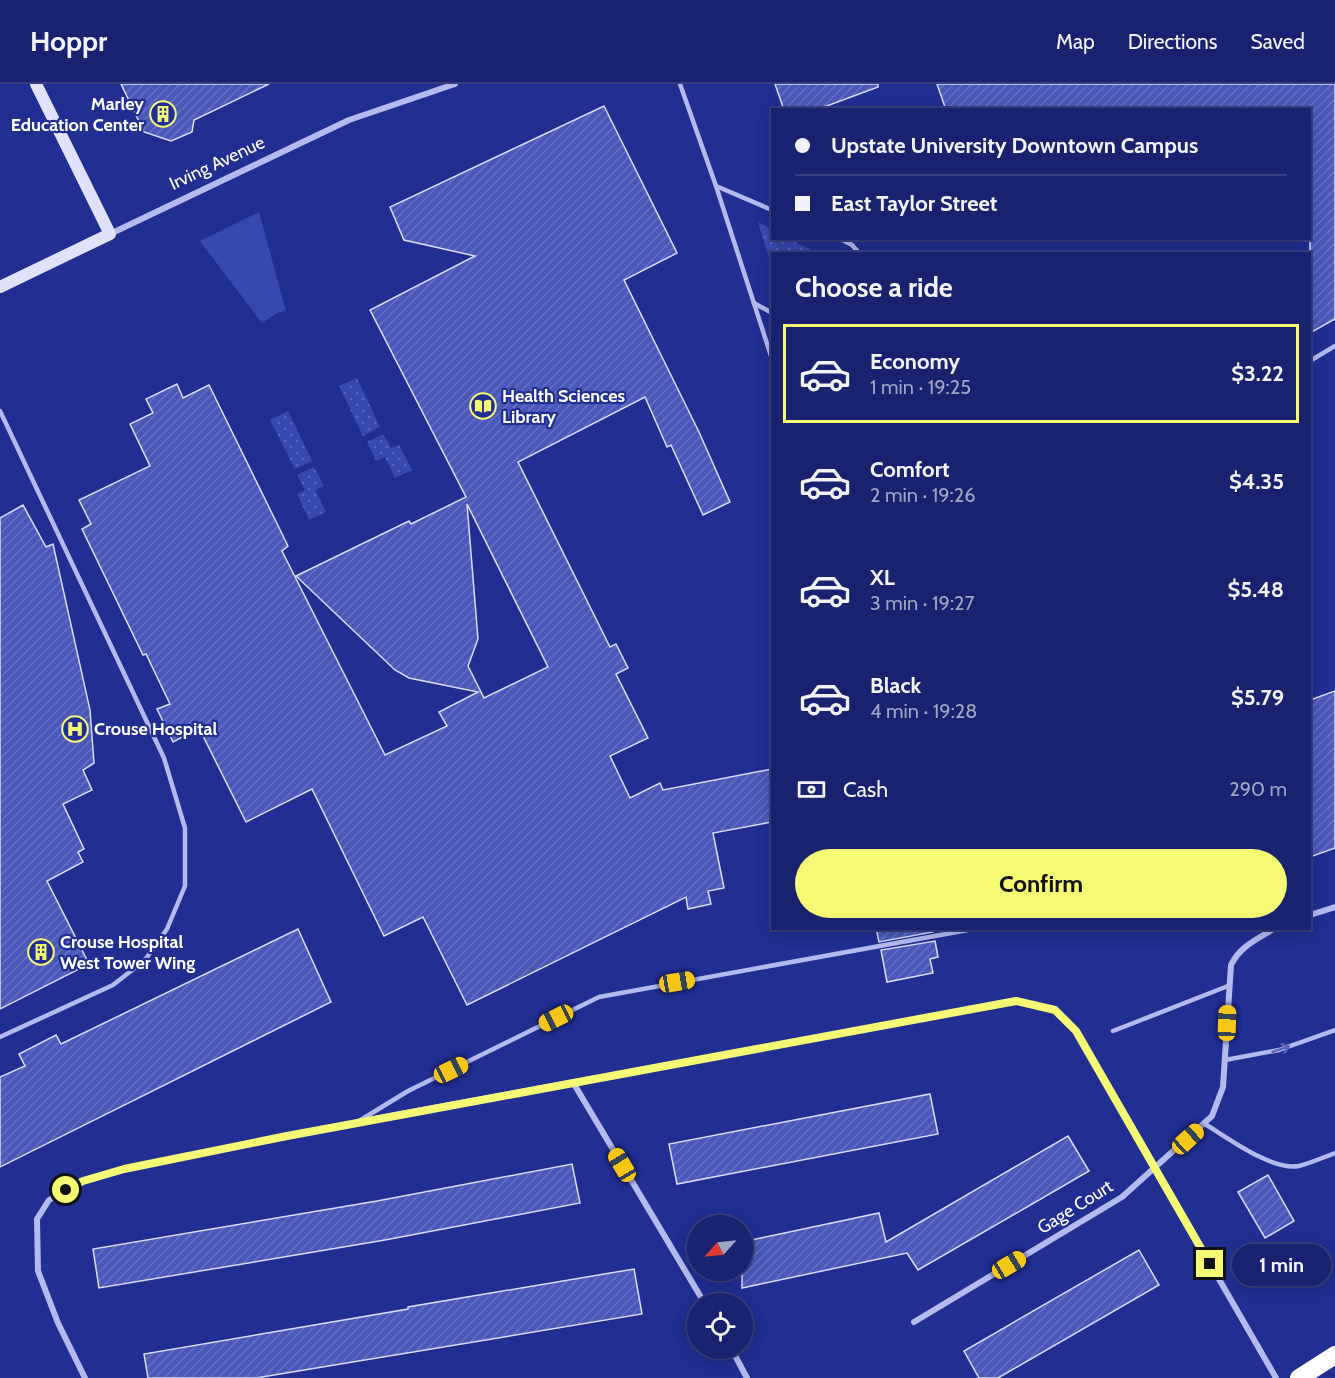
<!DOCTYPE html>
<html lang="en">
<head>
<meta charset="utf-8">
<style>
  :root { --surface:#19226e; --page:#262f76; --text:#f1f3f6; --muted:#9fa4c2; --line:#373f81; --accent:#f5f974 }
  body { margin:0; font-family:Cabin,sans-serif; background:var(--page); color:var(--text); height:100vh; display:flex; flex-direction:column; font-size:22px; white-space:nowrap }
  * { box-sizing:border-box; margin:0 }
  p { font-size:20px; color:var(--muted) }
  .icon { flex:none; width:33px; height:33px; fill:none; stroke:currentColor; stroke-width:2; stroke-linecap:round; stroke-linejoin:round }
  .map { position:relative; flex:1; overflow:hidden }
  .drawer { position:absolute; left:771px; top:168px; width:540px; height:678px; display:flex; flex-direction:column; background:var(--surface); border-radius:0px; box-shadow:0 3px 15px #0003,0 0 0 2px var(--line) }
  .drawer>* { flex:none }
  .top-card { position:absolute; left:771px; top:24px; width:540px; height:132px; border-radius:0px; box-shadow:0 3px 15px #0003,0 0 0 2px var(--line); display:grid; align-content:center; height:132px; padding:0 24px; background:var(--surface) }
  .needle { width:39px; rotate:243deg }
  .tools { position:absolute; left:687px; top:1131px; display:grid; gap:12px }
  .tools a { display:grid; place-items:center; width:66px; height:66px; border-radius:50%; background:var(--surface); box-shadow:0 3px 15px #0003,0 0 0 2px var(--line); font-size:30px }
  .end { position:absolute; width:27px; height:27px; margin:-14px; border:8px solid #f5f974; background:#111; box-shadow:0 0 0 3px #111 }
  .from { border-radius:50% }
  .bubble { position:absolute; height:42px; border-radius:21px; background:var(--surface); box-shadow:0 3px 15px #0003,0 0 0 2px var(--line); font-size:20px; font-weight:800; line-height:42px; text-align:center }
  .car { position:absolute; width:18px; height:36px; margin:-18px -9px; border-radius:8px; box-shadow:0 0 4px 2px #0007; background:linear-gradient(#f5c518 24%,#345 0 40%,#f5c518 0 76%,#345 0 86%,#f5c518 0) }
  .top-card b { display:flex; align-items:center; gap:21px; height:57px; font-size:22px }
  .top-card b+b { border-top:2px solid var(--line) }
  .top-card i { width:15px; height:15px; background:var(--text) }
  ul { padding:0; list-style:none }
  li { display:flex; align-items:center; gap:18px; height:99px; margin:0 12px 9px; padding:0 12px; border:3px solid transparent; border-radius:0px }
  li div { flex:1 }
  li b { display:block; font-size:22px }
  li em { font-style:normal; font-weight:800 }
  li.selected { border-color:var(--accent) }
  li>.icon { width:54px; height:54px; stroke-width:1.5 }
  h2 { padding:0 24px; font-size:27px; line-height:72px }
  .pay { display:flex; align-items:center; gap:15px; height:66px; padding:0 24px; font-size:22px }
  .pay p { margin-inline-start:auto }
  .action { display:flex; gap:12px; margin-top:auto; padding:12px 24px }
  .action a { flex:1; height:69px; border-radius:36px; background:var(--accent); color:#111; font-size:24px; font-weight:800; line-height:69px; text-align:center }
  header { display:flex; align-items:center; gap:36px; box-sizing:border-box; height:84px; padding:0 30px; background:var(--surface); border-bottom:2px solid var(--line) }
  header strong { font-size:28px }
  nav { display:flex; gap:33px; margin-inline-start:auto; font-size:21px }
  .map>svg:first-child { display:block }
  .green { fill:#3948b0 }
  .garden { fill:url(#garden-dots) }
  .building { fill:url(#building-hatch); stroke:#d8ddf9; stroke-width:1.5; fill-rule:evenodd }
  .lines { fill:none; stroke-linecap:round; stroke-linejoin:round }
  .lane { stroke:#b3baed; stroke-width:4.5 }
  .street { stroke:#b3baed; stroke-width:6 }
  .secondary { stroke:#dfe2fa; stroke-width:12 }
  .highway { stroke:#fff; stroke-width:18 }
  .oneway { stroke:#5b66b6 }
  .route { stroke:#f5f974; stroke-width:8 }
  .labels { text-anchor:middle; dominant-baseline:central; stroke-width:4.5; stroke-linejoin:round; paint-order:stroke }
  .poi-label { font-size:18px; font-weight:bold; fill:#fff; stroke:#212e92; text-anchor:start }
  .street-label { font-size:18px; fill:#fff; stroke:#212e92 }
</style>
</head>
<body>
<header>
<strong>Hoppr</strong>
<nav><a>Map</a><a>Directions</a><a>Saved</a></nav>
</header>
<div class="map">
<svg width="1335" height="1294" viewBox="0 0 1335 1294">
  <defs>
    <pattern id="garden-dots" width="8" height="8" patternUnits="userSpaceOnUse" patternTransform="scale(1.5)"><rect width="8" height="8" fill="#3948b0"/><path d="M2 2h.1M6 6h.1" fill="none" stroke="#5763bc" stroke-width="1.8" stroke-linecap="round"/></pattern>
    <pattern id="building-hatch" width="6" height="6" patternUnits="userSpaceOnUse" patternTransform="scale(1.5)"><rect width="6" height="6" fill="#4a58b9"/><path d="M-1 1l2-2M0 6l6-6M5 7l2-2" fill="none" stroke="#6571c4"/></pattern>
  </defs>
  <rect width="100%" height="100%" fill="#212e92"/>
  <!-- green -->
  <path class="green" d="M259,128L286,227L277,229L262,239L200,157Z"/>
  <!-- garden -->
  <g class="garden">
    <path d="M758,138L772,146V154L789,155L818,169L772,170V184Z"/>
    <path d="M357,294L380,343L363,352L339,302Z"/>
    <path d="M288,327L312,377L295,385L270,336Z"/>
    <path d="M383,350L391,364L399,361L412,386L395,394L385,373L376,377L367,358Z"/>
    <path d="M314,383L324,402L315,406L326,428L309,436L297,410L305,406L297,391Z"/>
  </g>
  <!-- building -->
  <g class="building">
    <path d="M121,0H269L194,36L192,48L171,57L144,48Z"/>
    <path d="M775,0H878V3L816,26H784Z"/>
    <path d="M937,0H1335V235L1310,249V26H946Z"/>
    <path d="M604,22L677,169L624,196L699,348L730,418L703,431L671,361L667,363L645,313L518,378L610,563L616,560L628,584L616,590L648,654L610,672L630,714L660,699L663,706L772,685V738L713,749L724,804L708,807L711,820L688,825L686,813L467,921L423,833L384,852L312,705L246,738L199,644L173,658L157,625L170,620L146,570L143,571L82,445L91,440L79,416L150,382L130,340L153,329L146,315L177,300L183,314L209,301L288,462L282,467L385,671L447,642L439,628L478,608L409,594L395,586L296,492L409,437L411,440L466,413L370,226L475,172L404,156L390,123ZM467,420L548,583L484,614L468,582L478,555Z"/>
    <path d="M23,421L46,463L53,460L90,626L94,679L83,686L92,706L63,720L84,765L78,768L83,778L47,797L89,880L0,925V434Z"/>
    <path d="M1335,607V764L1310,773V616Z"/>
    <path d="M876,844H932L933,848L879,858Z"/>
    <path d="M298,845L331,918L0,1083V993L25,982L19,970L56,951L61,960Z"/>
    <path d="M935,857L938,873L930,875L933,889L887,898L881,866Z"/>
    <path d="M930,1010L938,1050L677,1100L669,1060Z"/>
    <path d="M1068,1052L1089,1087L918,1186L907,1169L742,1204V1158L879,1129L886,1158Z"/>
    <path d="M572,1080L580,1119L385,1156L99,1204L93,1165L377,1117Z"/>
    <path d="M1268,1091L1294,1137L1265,1154L1238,1108Z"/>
    <path d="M1139,1166L1159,1201L998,1294H979L964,1267Z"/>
    <path d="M634,1185L642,1230L256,1294H148L144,1270L408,1225V1223Z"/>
  </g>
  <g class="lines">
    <!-- lane -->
    <g class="lane">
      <path d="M680,0L716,102L772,275"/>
      <path d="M716,102L772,126"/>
      <path d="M839,154L852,161L860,170"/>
      <path d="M754,219L772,229"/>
      <path d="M1310,277L1335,262"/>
      <path d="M0,327L164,674L185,744V802L167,845L145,876L113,901L0,953"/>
      <path d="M1113,947L1228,902"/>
      <path d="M1225,976L1279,966L1335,946"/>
      <path d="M359,1037L408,1007L599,913L968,846"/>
      <path d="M1205,1040C1228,1054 1272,1087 1299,1082C1311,1079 1324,1073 1335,1069"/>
    </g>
    <!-- street -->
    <g class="street">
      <path d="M110,150L349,36L455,0"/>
      <path d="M1310,831L1335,823"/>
      <path d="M574,1000L705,1220"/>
      <path d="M914,1238L1122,1113L1212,1032L1223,1003L1231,881C1240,862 1258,855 1275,844"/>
      <path d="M731,1264L747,1294"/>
      <path d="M85,1294L58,1239L38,1187L37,1135L49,1116L83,1097L124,1085L395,1031L1016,917L1055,926L1076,947L1276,1294"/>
    </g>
    <!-- secondary -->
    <path class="secondary" d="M0,203L110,150L36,0"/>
    <!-- highway -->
    <path class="highway" d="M1299,1294L1335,1271"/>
  </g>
  <!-- one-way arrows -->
  <defs><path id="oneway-shaft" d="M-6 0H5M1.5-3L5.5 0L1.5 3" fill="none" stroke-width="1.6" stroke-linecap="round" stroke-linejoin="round" transform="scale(1.5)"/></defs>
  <use class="oneway" href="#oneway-shaft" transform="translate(1281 965) rotate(-18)"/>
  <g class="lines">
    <!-- route -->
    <path class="route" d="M66,1106L83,1097L124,1085L287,1052L1016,917L1055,926L1076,947L1210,1180"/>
  </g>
  <!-- icons -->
  <defs>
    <g id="building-ring" transform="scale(1.35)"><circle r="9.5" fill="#212e92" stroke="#f5f974" stroke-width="1.5"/><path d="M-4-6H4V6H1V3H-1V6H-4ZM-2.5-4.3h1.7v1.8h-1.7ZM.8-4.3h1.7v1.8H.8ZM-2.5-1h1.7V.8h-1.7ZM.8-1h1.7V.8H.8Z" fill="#f5f974"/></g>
    <g id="library-ring" transform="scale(1.35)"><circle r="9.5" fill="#212e92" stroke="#f5f974" stroke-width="1.5"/><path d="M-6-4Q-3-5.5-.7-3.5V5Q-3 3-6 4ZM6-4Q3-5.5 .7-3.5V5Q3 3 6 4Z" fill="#f5f974"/></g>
    <g id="hospital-ring" transform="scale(1.35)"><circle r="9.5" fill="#212e92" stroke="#f5f974" stroke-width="1.5"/><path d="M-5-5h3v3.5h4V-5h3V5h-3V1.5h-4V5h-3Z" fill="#f5f974"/></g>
  </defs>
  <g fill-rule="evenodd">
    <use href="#building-ring" x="163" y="30"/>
    <use href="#library-ring" x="483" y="322"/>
    <use href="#hospital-ring" x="75" y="645"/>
    <use href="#building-ring" x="41" y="868"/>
  </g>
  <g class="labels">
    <!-- poi labels -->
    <g class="poi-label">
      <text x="144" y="20" text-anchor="end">Marley<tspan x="144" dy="21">Education Center</tspan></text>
      <text x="502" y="312">Health Sciences<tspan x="502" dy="21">Library</tspan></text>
      <text x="94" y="645">Crouse Hospital</text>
      <text x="60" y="858">Crouse Hospital<tspan x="60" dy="21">West Tower Wing</tspan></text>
    </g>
    <!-- street labels -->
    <g class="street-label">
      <text transform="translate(217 79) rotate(-25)">Irving Avenue</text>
      <text transform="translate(1075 1123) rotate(-32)">Gage Court</text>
    </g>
  </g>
</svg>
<div class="tools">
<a><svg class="needle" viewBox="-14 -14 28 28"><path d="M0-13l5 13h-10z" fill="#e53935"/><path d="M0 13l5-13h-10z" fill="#9fa4c2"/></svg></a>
<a><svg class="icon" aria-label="locate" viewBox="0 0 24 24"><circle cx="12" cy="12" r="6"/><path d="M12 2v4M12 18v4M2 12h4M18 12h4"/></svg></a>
</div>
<i class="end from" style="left:66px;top:1106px"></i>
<i class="end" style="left:1210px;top:1180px"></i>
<div class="bubble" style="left:1232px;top:1160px;width:99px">1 min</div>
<i class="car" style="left:677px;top:898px;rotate:80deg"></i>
<i class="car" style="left:556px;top:934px;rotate:243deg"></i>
<i class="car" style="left:1227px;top:939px;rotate:2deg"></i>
<i class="car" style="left:451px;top:986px;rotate:64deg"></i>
<i class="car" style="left:1188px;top:1055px;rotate:48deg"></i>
<i class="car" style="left:622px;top:1081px;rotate:329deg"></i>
<i class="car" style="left:1009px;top:1181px;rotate:59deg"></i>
<div class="top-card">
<b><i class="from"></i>Upstate University Downtown Campus</b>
<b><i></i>East Taylor Street</b>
</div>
<section class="drawer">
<h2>Choose a ride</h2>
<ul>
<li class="selected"><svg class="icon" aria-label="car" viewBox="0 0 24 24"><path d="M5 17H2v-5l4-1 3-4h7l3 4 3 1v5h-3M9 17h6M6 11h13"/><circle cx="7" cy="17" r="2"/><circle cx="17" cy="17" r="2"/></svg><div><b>Economy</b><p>1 min · 19:25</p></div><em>$3.22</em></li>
<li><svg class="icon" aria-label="car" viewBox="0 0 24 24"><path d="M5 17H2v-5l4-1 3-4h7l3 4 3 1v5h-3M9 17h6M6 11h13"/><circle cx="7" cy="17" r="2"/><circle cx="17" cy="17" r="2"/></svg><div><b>Comfort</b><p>2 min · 19:26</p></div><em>$4.35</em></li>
<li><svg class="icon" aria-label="car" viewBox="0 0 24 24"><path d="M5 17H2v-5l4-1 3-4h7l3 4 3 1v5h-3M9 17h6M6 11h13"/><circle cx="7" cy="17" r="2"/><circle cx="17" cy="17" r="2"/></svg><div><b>XL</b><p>3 min · 19:27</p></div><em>$5.48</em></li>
<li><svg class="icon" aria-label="car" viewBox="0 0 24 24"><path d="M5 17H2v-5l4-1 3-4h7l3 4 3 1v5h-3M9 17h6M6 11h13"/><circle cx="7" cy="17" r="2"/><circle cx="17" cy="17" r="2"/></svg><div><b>Black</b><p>4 min · 19:28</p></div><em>$5.79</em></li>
</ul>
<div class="pay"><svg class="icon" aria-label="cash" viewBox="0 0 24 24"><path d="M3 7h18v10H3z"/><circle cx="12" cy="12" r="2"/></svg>Cash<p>290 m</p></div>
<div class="action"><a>Confirm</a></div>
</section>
</div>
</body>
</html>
